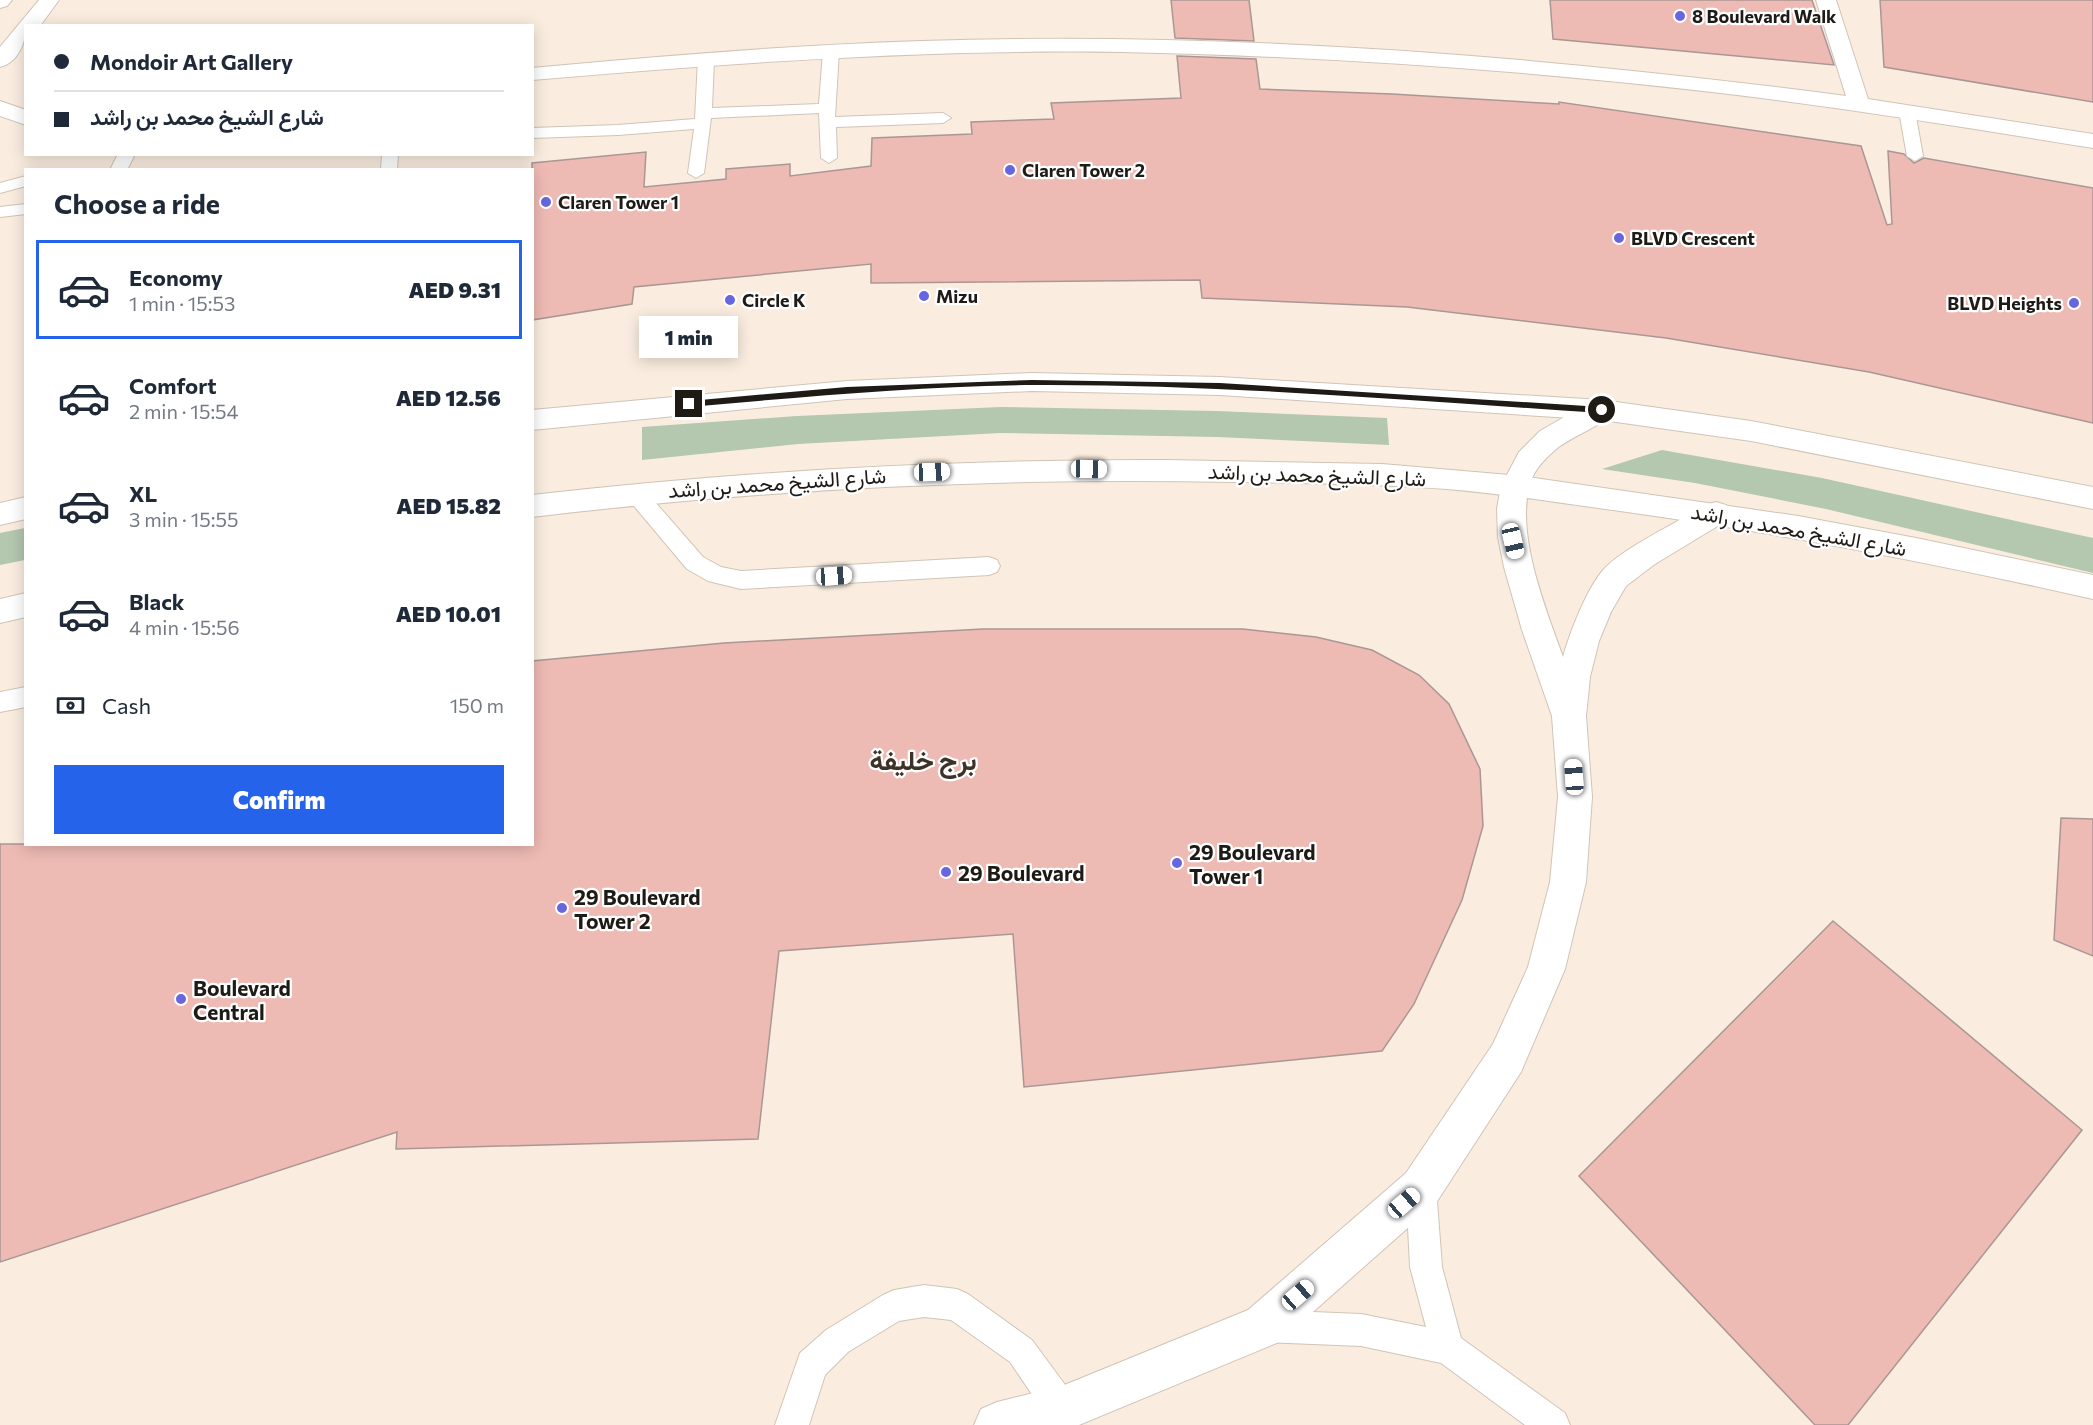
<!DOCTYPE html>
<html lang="en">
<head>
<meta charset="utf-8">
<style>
  :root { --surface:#fff; --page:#f2f2f3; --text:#1f2937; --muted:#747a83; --line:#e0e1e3; --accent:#2563eb }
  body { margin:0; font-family:Commissioner,Vazirmatn,sans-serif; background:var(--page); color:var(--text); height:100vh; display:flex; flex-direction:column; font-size:22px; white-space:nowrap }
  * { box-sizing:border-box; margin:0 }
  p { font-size:20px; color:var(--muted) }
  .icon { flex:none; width:33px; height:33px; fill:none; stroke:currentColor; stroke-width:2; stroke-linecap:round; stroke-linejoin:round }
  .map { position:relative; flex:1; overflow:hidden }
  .panel { position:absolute; left:24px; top:168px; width:510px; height:678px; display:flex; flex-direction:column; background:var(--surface); border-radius:0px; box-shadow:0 3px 15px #0003 }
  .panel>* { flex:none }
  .hud { position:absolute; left:24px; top:24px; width:510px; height:132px; border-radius:0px; box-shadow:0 3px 15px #0003; display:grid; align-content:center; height:132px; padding:0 30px; background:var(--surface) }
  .end { position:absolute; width:27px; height:27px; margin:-14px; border:8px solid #1e1a15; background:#fff; box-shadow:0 0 0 3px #fff }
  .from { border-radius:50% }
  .bubble { position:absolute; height:42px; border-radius:0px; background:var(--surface); box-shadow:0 3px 15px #0003; font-size:20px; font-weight:800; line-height:42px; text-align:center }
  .car { position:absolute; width:18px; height:36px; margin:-18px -9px; border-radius:8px; box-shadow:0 0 4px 2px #0007; background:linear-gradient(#fff 24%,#345 0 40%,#fff 0 76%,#345 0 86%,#fff 0) }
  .hud b { display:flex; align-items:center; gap:21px; height:57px; font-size:22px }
  .hud b+b { border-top:2px solid var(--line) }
  .hud i { width:15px; height:15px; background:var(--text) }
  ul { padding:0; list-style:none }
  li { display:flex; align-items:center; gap:18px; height:99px; margin:0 12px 9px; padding:0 18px; border:3px solid transparent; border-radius:0px }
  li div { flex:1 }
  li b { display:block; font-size:22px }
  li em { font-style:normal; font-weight:800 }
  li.on { border-color:var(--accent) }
  li>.icon { width:54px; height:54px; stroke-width:1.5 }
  h2 { padding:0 30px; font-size:27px; line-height:72px }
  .pay { display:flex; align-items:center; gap:15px; height:66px; padding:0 30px; font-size:22px }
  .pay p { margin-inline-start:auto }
  .action { display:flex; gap:12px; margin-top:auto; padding:12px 30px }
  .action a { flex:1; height:69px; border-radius:0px; background:var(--accent); color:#fff; font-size:24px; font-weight:800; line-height:69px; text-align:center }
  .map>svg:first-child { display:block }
  .green { fill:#b4c7af }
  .building { fill:#eebab4; stroke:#aa9795; stroke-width:1.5 }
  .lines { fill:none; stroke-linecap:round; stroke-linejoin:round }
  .service-casing { stroke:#d0c4b7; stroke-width:2 }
  .minor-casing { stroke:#d0c4b7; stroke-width:2 }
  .secondary-casing { stroke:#d0c4b7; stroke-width:2 }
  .primary-casing { stroke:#d0c4b7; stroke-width:2 }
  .service { fill:#fff; fill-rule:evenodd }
  .minor { fill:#fff; fill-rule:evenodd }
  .secondary { fill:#fff; fill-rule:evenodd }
  .primary { fill:#fff; fill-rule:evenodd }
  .route { fill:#1e1a15 }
  .poi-dot { fill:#6766df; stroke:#fff; stroke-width:2 }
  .labels { text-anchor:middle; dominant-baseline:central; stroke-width:4.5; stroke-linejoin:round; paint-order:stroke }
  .far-poi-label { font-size:18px; font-weight:bold; fill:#1e1a15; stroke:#fff; text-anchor:start }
  .street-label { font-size:21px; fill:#1e1a15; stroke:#fff }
  .poi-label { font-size:21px; font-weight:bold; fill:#1e1a15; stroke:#fff; text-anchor:start }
  .district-label { font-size:27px; font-weight:bold; fill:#3c3228; stroke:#fff }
</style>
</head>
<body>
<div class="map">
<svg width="2093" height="1425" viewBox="0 0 2093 1425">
  <rect width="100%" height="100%" fill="#faede0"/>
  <!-- green -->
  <g class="green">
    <path d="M1001,407L1216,411L1387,418L1389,445L1217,437L1000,433L798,444L642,460V427L797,416Z"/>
    <path d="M1662,450L1822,478L2093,538V573L1826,509L1695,483L1602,469Z"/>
    <path d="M25,528V560L0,565V533Z"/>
  </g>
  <!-- building -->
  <g class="building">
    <path d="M1171,0H1249L1254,41L1175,38Z"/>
    <path d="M1550,0H1812L1834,65L1553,39Z"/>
    <path d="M1880,0H2093V102L1884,67Z"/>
    <path d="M1177,56L1256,59L1260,89L1392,94L1559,104V102L1861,146L1887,225L1892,224L1888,151L1904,154L1914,163L1924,158L2093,188V423L1869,372L1666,338L1407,307L1202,298L1200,280L871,283V264L634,287L632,304L532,320V163L646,152L644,187L726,179V169L790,164V176L871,166L872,138L972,134L971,122L1054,119L1051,103L1181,98Z"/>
    <path d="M983,629H1243L1316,637L1372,650L1419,675L1449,704L1480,769L1483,826L1462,900L1414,1004L1382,1051L1024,1087L1013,934L779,951L758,1139L396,1149L397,1132L0,1262V844H532V661L724,643Z"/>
    <path d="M2061,818L2093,819V956L2054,940Z"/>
    <path d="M1833,921L2082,1130L1848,1425H1815L1579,1176Z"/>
  </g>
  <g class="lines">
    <!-- service casing -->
    <g class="service-casing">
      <g id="service">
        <path d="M831,46L839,51L835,117L943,113L951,118L943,123L836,127L837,158L829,163L821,158L819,113L711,118L704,173L696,178L688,173L694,129L618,135L532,138V128L618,125L695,119L698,59L706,54L714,59L712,108L819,104L823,51Z"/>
        <path d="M1907,106L1915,111L1923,156L1915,161L1907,156L1899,111Z"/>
        <path d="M118,154H135L127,170H110Z"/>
        <path d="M382,154H398L397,170H381Z"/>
        <path d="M26,176V186L0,193V183Z"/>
        <path d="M26,204V214L0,217V207Z"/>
        <path d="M635,485L642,487L703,557L721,567L741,571L989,557L997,560L1000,566L997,572L989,575L741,589L708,581L687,569L628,499L624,493L628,487Z"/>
        <path d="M26,687V707L0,712V692Z"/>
        <path d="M1421,1173L1432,1177L1436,1188L1442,1267L1461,1338L1565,1413L1570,1425H1525L1441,1363L1361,1346L1263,1342L1252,1337L1247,1326L1252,1315L1263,1310L1361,1314L1426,1327L1410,1267L1406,1188L1410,1177Z"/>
        <path d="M924,1285L957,1289L968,1294L1032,1340L1074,1397L1079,1409L1074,1421L1063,1425L1050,1421L1010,1362L951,1320L924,1317L899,1321L848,1352L825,1375L809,1425H775L800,1353L826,1330L883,1295L894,1290Z"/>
      </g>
    </g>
    <!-- minor casing -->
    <g class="minor-casing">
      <g id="minor">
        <path d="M1816,0H1836L1868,99L2093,134V148C1963,127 1834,106 1703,91C1510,69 1316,56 1122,52C925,49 729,63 532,80V68C662,56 792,45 922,41C1231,31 1540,56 1846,96Z"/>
        <path d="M0,101L26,110V125L0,116Z"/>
        <path d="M1602,400L1612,403L1616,410C1608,423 1570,437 1555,450C1547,457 1539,465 1534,474C1510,523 1546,609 1563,657C1570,632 1587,588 1604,569C1625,547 1678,522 1706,505L1716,502L1726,505L1731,513L1726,521L1655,564L1626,586L1611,612L1599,641L1590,677L1586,716L1592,797L1586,882L1565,969L1521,1072L1436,1203L1279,1342L1079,1425H974L981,1409L997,1402L1062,1386L1248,1310L1406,1173L1493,1044L1528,967L1550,882L1558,797L1552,716L1522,630L1504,567L1498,537L1497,509L1501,486L1519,452L1540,431L1566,416Z"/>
      </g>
    </g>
    <!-- secondary casing -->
    <g class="secondary-casing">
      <g id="secondary">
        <path d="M0,0H12L7,6L0,8Z"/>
        <path d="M39,0H59L40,26H26C26,42 18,63 0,67V47Z"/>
      </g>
    </g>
    <!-- primary casing -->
    <g class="primary-casing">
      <g id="primary">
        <path d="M1032,373L1220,377L1602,400L1751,421L2093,487V509L1751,441L1602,420L1220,395L1032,391L847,399L532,430V410L847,381Z"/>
        <path d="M1166,460L1382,464L1521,476L1798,516L1916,538L2093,575V599C1939,564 1784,534 1627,512C1567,504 1507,494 1447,489C1376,484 1305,483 1234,482C999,477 766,489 532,517V495C743,471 954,459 1166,460Z"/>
        <path d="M26,497V519L0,525V503Z"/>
        <path d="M26,593V617L0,623V599Z"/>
      </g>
    </g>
    <!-- service -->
    <use href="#service" class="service"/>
    <!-- minor -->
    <use href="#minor" class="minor"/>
    <!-- secondary -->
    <use href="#secondary" class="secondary"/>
    <!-- primary -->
    <use href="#primary" class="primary"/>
  </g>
  <!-- route -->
  <path class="route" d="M1032,380L1220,383L1602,407L1606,410L1602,413C1413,401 1223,384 1033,385C918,386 803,397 689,407L685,404L689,401L847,387Z"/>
  <!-- markers -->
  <g class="poi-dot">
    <circle cx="1680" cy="16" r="6"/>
    <circle cx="1010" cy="170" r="6"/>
    <circle cx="546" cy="202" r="6"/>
    <circle cx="1619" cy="238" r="6"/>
    <circle cx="924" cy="296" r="6"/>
    <circle cx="730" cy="300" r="6"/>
    <circle cx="2074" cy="303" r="6"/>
    <circle cx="1177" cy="863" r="6"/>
    <circle cx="946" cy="872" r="6"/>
    <circle cx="562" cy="908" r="6"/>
    <circle cx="181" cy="999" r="6"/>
  </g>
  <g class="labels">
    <!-- far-poi labels -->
    <g class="far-poi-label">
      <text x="1692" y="16">8 Boulevard Walk</text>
      <text x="1022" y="170">Claren Tower 2</text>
      <text x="558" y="202">Claren Tower 1</text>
      <text x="1631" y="238">BLVD Crescent</text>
      <text x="936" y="296">Mizu</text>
      <text x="742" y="300">Circle K</text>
      <text x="2062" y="303" text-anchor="end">BLVD Heights</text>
    </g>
    <!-- street labels -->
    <g class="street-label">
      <text transform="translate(1317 474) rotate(2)">شارع الشيخ محمد بن راشد</text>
      <text transform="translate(777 482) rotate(-4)">شارع الشيخ محمد بن راشد</text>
      <text transform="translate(1799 529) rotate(10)">شارع الشيخ محمد بن راشد</text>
    </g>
    <!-- poi labels -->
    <g class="poi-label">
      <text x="1189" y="851">29 Boulevard<tspan x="1189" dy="24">Tower 1</tspan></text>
      <text x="958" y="872">29 Boulevard</text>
      <text x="574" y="896">29 Boulevard<tspan x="574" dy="24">Tower 2</tspan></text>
      <text x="193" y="987">Boulevard<tspan x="193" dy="24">Central</tspan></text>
    </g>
    <!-- district labels -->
    <g class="district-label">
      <text x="923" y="759">برج خليفة</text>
    </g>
  </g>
</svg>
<i class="end from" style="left:1602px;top:410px"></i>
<i class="end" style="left:689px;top:404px"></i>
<div class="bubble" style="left:639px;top:316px;width:99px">1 min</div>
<i class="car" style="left:1089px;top:469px;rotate:91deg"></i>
<i class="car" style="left:932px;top:472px;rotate:88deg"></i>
<i class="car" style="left:1513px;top:541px;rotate:167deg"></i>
<i class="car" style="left:834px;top:576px;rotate:86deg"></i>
<i class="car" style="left:1574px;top:777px;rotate:356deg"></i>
<i class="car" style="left:1404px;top:1203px;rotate:49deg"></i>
<i class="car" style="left:1298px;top:1295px;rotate:49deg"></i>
<div class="hud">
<b><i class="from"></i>Mondoir Art Gallery</b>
<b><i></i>شارع الشيخ محمد بن راشد</b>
</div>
<section class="panel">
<h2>Choose a ride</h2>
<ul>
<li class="on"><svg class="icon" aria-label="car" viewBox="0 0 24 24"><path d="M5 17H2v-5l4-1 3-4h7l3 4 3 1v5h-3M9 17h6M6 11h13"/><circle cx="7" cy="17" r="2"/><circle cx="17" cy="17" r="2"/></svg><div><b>Economy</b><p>1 min · 15:53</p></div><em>AED 9.31</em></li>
<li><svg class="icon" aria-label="car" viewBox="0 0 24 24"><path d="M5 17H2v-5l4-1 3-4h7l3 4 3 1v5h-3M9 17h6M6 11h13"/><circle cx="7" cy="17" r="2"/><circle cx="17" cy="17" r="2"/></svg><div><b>Comfort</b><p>2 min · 15:54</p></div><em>AED 12.56</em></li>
<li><svg class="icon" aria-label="car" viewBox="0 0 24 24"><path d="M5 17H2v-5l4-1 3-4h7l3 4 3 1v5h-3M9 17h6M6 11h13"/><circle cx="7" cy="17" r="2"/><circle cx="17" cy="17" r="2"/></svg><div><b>XL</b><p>3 min · 15:55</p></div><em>AED 15.82</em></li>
<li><svg class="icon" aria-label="car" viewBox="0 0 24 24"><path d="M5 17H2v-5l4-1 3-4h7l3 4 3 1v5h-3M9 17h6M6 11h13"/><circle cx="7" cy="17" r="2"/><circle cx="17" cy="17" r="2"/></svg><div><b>Black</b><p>4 min · 15:56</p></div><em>AED 10.01</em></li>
</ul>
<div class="pay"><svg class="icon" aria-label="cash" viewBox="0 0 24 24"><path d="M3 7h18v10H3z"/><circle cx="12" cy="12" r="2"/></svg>Cash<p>150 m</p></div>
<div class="action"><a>Confirm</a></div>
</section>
</div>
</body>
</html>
